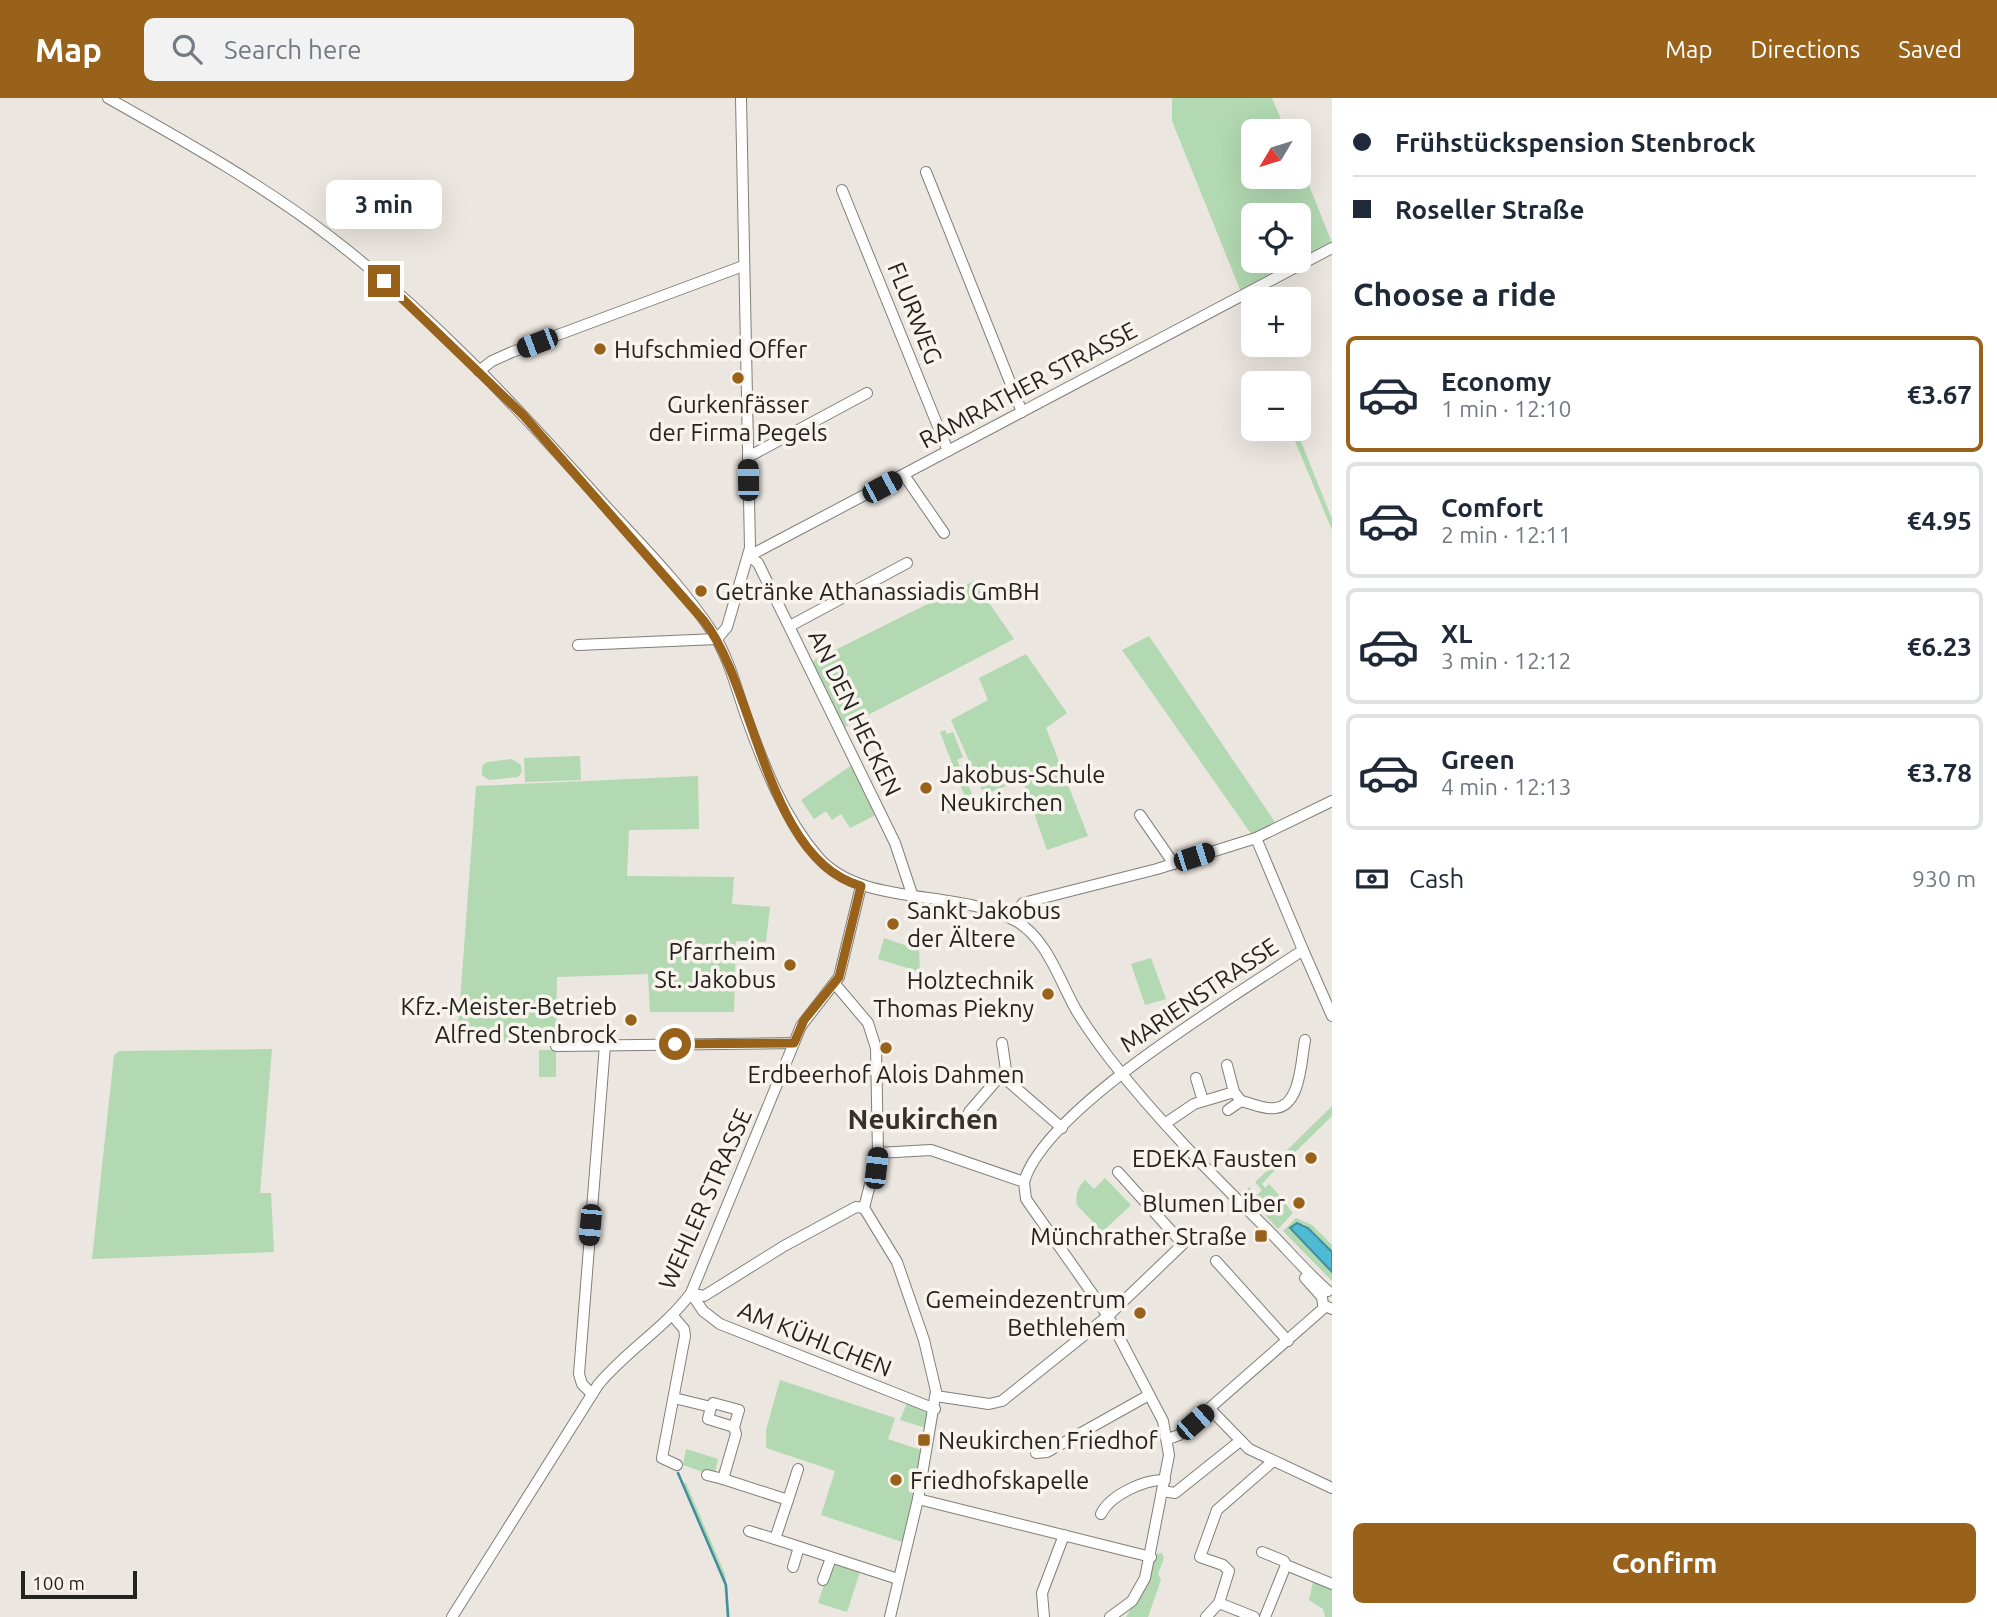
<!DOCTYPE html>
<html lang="en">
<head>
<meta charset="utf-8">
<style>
  :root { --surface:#fff; --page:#f2f2f3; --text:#1f2937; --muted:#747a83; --line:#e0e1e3; --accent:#98621b }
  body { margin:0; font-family:Ubuntu,sans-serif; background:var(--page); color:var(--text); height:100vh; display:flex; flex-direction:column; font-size:26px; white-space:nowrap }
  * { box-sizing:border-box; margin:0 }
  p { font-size:23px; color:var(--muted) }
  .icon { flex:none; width:38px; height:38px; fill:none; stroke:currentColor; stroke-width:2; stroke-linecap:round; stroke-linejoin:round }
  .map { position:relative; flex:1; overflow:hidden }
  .details { display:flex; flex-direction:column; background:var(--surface); width:665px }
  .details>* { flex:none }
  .banner { display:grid; align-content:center; height:154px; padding:0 21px; background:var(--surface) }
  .needle { width:46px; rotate:232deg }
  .buttons { position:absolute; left:1241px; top:21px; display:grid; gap:14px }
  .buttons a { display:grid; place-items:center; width:70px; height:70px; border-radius:10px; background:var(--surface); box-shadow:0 7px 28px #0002; font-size:35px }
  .scale { position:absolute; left:21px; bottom:18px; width:116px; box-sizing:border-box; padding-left:7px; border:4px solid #252321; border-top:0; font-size:19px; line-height:24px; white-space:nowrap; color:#252321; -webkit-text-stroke:5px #f8f3ec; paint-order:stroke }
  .end { position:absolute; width:32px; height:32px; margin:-16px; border:9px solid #98621b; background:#fff; box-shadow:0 0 0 4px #fff }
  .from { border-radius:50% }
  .bubble { position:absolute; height:49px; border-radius:10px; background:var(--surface); box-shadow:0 7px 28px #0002; font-size:23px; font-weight:600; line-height:49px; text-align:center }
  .car { position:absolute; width:21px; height:42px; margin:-21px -10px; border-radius:9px; box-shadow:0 0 5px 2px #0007; background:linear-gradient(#222 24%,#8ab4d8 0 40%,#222 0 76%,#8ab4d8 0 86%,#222 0) }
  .banner b { display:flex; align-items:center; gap:24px; height:66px; font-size:26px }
  .banner b+b { border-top:2px solid var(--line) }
  .banner i { width:18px; height:18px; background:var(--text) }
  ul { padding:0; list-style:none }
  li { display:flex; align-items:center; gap:21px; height:116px; margin:0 14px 10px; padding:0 7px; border:4px solid var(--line); border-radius:10px }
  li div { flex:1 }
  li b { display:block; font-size:26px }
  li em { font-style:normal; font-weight:600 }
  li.active { border-color:var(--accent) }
  li>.icon { width:63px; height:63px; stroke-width:1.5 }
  h2 { padding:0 21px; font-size:32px; line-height:84px }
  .pay { display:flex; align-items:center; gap:18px; height:77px; padding:0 21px; font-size:26px }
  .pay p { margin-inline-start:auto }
  .cta { display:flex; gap:14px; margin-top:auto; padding:14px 21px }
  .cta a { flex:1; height:80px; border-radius:10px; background:var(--accent); color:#fff; font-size:28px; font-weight:600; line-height:80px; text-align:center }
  header { display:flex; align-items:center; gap:42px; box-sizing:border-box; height:98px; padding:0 35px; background:var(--accent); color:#fff }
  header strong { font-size:33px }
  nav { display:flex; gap:38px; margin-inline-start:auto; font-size:24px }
  .search { width:490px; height:63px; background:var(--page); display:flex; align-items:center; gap:18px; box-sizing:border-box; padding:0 24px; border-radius:10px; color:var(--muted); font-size:26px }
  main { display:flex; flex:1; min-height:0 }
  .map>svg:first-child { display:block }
  .green { fill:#b2d9b1; fill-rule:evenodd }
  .water { fill:#4ebad4; stroke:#428d9e; stroke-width:2 }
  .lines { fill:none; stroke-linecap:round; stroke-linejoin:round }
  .stream { stroke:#428d9e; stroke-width:2.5 }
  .minor-casing { stroke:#827e78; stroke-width:12 }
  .minor { stroke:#fff; stroke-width:10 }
  .route { stroke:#98621b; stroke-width:9 }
  .poi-dot { fill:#98621b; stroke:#f8f3ec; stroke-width:2.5 }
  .labels { text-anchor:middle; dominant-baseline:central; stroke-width:7; stroke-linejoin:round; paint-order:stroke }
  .street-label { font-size:24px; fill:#252321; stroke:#f8f3ec }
  .poi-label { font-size:24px; fill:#252321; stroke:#f8f3ec; text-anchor:end }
  .quarter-label { font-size:28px; font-weight:bold; fill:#35312b; stroke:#f8f3ec }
</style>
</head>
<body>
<header>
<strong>Map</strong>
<div class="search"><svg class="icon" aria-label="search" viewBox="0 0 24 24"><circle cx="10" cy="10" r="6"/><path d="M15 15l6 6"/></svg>Search here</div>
<nav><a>Map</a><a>Directions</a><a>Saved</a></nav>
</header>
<main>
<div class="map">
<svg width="1332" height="1519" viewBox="0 0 1332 1519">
  <rect width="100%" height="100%" fill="#ebe6df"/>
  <!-- green -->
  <g class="green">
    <path d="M1172,0H1272L1286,33H1253V79H1298L1299,62L1332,145L1241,194L1172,23ZM1253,117H1298V163H1253Z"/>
    <path d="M1290,331H1296L1332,421V432Z"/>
    <path d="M974,483L1014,541L843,630L811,564Z"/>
    <path d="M1149,538L1277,727L1252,737L1122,552Z"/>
    <path d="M1026,556L1067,615L1046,630L1088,738L1047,752L1022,681L984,697L951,622L988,602L979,580Z"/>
    <path d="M945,632L947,636L953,634L963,659L957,662L972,696L965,699L940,634Z"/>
    <path d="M580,658L581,682L525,684L524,660Z"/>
    <path d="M512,661L521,667L522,674L518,679L489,682L482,677V668L487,664Z"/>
    <path d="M852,667L876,717L850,730L841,716L832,722L826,713L814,721L801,702Z"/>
    <path d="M698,678L699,731L629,732L627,778L734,779L732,806L770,809L766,844L736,843L734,914H650L648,876L557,879L556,944H457L476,688Z"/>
    <path d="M975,697L979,710L943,716L942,711Z"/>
    <path d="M884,840L919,852L920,874L878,861Z"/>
    <path d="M1151,860L1166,901L1145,907L1131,866Z"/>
    <path d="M272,951L260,1095H271L274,1154L92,1161L114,957L119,953Z"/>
    <rect x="539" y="952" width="17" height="27"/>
    <path d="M1332,1008V1018L1280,1069L1275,1064Z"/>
    <path d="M1271,1069L1275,1072L1262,1086L1265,1090L1269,1086L1272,1089L1293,1115L1278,1131L1245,1095L1249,1089L1257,1097L1262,1092L1255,1084Z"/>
    <path d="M1105,1080L1131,1107L1102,1134L1077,1107C1075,1097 1078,1088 1085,1082L1094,1091Z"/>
    <path d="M1296,1120L1312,1127L1332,1147V1154L1304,1126L1290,1130L1332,1174V1183L1283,1133Z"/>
    <path d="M780,1282L895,1320L888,1341L924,1353L902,1444L821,1417L835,1373L766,1350V1332Z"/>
    <path d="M907,1305L926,1314V1330L900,1322Z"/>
    <path d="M686,1351L718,1361L714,1378L683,1367Z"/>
    <path d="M682,1385H686L725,1476L730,1519H727L724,1486Z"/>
    <path d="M1162,1455L1164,1460L1158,1476L1161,1482L1148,1519H1126L1146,1487L1156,1456Z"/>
    <path d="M831,1465L860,1474L847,1514L818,1505Z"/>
    <path d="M1314,1480L1332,1487V1519H1325L1323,1511L1309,1502Z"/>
  </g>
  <!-- water -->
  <path class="water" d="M1297,1125L1308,1130L1332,1154V1174L1290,1130Z"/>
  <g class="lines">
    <!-- stream -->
    <path class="stream" d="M678,1375L726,1487L728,1519"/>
    <!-- minor casing -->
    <g class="minor-casing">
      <g id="minor">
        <path d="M108,0C186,44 263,87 333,141C429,215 512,304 593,394C633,439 680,484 713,535C729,560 736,590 746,618C764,668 783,718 818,759C862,810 958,790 1016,823C1046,840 1059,881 1075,910C1085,928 1098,945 1110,961C1157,1021 1212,1077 1266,1130C1287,1151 1306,1174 1328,1193"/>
        <path d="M926,74L1022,314"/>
        <path d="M842,92L948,353"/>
        <path d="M479,273L492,263L512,254L743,168"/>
        <path d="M748,359L867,295"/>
        <path d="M904,377L944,435"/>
        <path d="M749,458L1332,150"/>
        <path d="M749,458L758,465L895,745L912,796"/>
        <path d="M790,528L907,465"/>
        <path d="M717,541L727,529L750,450L741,0"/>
        <path d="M578,547L717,541"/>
        <path d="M1140,717L1174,766"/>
        <path d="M1012,821L1023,805L1157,771L1256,740L1332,703"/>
        <path d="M1303,852L1332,918"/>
        <path d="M835,886L868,925L876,950L878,1055L864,1110"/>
        <path d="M1002,945L1006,972L1001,977L1062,1030"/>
        <path d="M556,948L794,945"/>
        <path d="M1227,967L1234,994L1241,1003L1228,1012"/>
        <path d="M1196,980L1203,1003"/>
        <path d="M1241,1003C1251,1005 1264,1012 1275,1010C1301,1008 1301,962 1305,942"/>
        <path d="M969,1014L1001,977"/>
        <path d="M1166,1025L1194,1006L1234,994"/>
        <path d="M878,1055L931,1052L1024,1084L1026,1101L1108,1218L1163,1323L1169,1357L1145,1480L1132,1503L1110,1519"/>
        <path d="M1024,1084C1045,1010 1237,897 1303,852L1256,740"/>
        <path d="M864,1110L897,1164L924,1242L936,1293L918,1401L890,1519"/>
        <path d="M1216,1163L1288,1243"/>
        <path d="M1305,1180L1322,1199L1323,1207L1332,1211"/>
        <path d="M691,1195L703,1213L720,1226L935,1311"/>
        <path d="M691,1195L704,1198L784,1148L856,1109L864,1110"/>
        <path d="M672,1217L684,1231L685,1238L662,1360L677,1367"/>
        <path d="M592,1296L582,1286L579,1276L605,947"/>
        <path d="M936,1298L989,1306L1002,1303L1108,1218L1183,1146L1118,1074"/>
        <path d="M674,1300L711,1309L713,1305L739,1312L734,1329L736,1336L723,1381L788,1402L775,1441L898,1481"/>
        <path d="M711,1309L708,1321L734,1329"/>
        <path d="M1210,1311L1249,1351L1332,1390"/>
        <path d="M1168,1341L1179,1337L1325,1209"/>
        <path d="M1036,1355L1047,1354L1149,1297"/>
        <path d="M707,1377L723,1381"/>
        <path d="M1163,1393L1175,1395L1240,1343"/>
        <path d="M918,1401L1151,1459"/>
        <path d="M788,1402L798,1371"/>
        <path d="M1101,1416C1110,1397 1145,1381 1165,1382"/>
        <path d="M749,1433L775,1441"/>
        <path d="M1262,1454L1284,1463L1286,1467"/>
        <path d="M793,1469L799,1449"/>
        <path d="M823,1482L831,1460"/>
        <path d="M1219,1505L1229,1473L1223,1467L1200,1459L1217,1412L1272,1364"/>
        <path d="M452,1519L598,1287C626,1253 665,1230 691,1195L801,928L839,879L861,788"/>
        <path d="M1044,1519L1042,1495L1064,1437"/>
        <path d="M1206,1519L1219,1505L1254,1519"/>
        <path d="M1265,1519L1286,1467L1332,1486"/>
      </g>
    </g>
    <!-- minor -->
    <use href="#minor" class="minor"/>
  </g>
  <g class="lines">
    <!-- route -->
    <path class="route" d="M384,183L523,317L704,523C756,589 766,762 861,788L839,879L804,922L794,945L675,946"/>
  </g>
  <!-- markers -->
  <g class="poi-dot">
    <circle cx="600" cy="251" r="7"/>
    <circle cx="738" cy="280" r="7"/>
    <circle cx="701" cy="493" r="7"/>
    <circle cx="926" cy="690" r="7"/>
    <circle cx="893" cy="826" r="7"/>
    <circle cx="790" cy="867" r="7"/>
    <circle cx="1048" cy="896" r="7"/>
    <circle cx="631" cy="922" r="7"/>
    <circle cx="886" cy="950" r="7"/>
    <circle cx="1311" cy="1060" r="7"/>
    <circle cx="1299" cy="1105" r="7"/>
    <rect x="1254" y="1131" width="14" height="14" rx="3.5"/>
    <circle cx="1140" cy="1215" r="7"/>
    <rect x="917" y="1335" width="14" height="14" rx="3.5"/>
    <circle cx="896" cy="1382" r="7"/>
  </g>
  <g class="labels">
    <!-- street labels -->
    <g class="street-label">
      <text transform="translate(915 215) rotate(68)">FLURWEG</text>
      <text transform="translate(1028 287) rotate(-28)">RAMRATHER STRASSE</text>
      <text transform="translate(855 615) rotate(64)">AN DEN HECKEN</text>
      <text transform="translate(1199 897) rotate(-34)">MARIENSTRASSE</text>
      <text transform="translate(705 1101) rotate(-66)">WEHLER STRASSE</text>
      <text transform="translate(815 1241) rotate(22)">AM KÜHLCHEN</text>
    </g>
    <!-- poi labels -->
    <g class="poi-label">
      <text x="614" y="251" text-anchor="start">Hufschmied Offer</text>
      <text x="738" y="306" text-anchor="middle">Gurkenfässer<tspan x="738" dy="28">der Firma Pegels</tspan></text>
      <text x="715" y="493" text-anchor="start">Getränke Athanassiadis GmBH</text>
      <text x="940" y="676" text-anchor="start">Jakobus-Schule<tspan x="940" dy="28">Neukirchen</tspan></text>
      <text x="907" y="812" text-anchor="start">Sankt Jakobus<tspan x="907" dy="28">der Ältere</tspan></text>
      <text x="776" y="853">Pfarrheim<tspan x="776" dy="28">St. Jakobus</tspan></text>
      <text x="1034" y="882">Holztechnik<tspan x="1034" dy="28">Thomas Piekny</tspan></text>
      <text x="617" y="908">Kfz.-Meister-Betrieb<tspan x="617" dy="28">Alfred Stenbrock</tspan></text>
      <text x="886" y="976" text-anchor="middle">Erdbeerhof Alois Dahmen</text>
      <text x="1297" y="1060">EDEKA Fausten</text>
      <text x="1285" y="1105">Blumen Liber</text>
      <text x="1247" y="1138">Münchrather Straße</text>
      <text x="1126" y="1201">Gemeindezentrum<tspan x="1126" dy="28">Bethlehem</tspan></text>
      <text x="938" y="1342" text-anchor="start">Neukirchen Friedhof</text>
      <text x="910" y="1382" text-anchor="start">Friedhofskapelle</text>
    </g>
    <!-- quarter labels -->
    <g class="quarter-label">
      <text x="923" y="1020">Neukirchen</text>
    </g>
  </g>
</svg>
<div class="buttons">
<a><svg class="needle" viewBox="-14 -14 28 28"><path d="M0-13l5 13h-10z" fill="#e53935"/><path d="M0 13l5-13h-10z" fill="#747a83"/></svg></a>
<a><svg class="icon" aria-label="locate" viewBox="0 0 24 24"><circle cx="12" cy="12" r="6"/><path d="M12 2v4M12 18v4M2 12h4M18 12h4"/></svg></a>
<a>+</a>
<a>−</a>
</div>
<div class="scale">100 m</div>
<i class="end from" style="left:675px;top:946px"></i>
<i class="end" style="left:384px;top:183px"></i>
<div class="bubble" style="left:326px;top:82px;width:116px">3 min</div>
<i class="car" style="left:537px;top:245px;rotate:249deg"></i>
<i class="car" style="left:748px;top:382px;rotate:359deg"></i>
<i class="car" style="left:882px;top:389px;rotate:62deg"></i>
<i class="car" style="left:1194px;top:759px;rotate:72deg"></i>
<i class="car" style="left:876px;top:1070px;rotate:7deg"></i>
<i class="car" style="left:590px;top:1127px;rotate:185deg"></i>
<i class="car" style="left:1195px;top:1324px;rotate:49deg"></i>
</div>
<section class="details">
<div class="banner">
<b><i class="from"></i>Frühstückspension Stenbrock</b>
<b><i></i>Roseller Straße</b>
</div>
<h2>Choose a ride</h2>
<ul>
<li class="active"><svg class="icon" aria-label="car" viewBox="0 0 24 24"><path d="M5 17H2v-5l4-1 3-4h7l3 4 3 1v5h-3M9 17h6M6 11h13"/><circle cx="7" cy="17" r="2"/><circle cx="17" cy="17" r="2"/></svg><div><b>Economy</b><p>1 min · 12:10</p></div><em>€3.67</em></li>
<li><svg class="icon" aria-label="car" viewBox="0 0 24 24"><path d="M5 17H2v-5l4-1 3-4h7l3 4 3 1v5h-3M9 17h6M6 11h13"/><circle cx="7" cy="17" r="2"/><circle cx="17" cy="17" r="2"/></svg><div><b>Comfort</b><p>2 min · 12:11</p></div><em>€4.95</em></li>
<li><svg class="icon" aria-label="car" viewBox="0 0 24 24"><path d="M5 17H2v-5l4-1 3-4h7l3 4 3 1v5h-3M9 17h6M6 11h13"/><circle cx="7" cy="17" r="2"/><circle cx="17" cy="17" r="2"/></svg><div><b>XL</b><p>3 min · 12:12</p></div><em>€6.23</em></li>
<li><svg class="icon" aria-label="car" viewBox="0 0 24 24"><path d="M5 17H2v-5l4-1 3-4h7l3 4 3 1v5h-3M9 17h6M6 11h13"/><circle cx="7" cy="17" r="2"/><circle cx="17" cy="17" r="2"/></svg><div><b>Green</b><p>4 min · 12:13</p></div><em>€3.78</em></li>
</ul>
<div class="pay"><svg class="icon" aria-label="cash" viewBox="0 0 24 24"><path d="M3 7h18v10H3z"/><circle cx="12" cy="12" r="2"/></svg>Cash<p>930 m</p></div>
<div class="cta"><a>Confirm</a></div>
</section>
</main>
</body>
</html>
